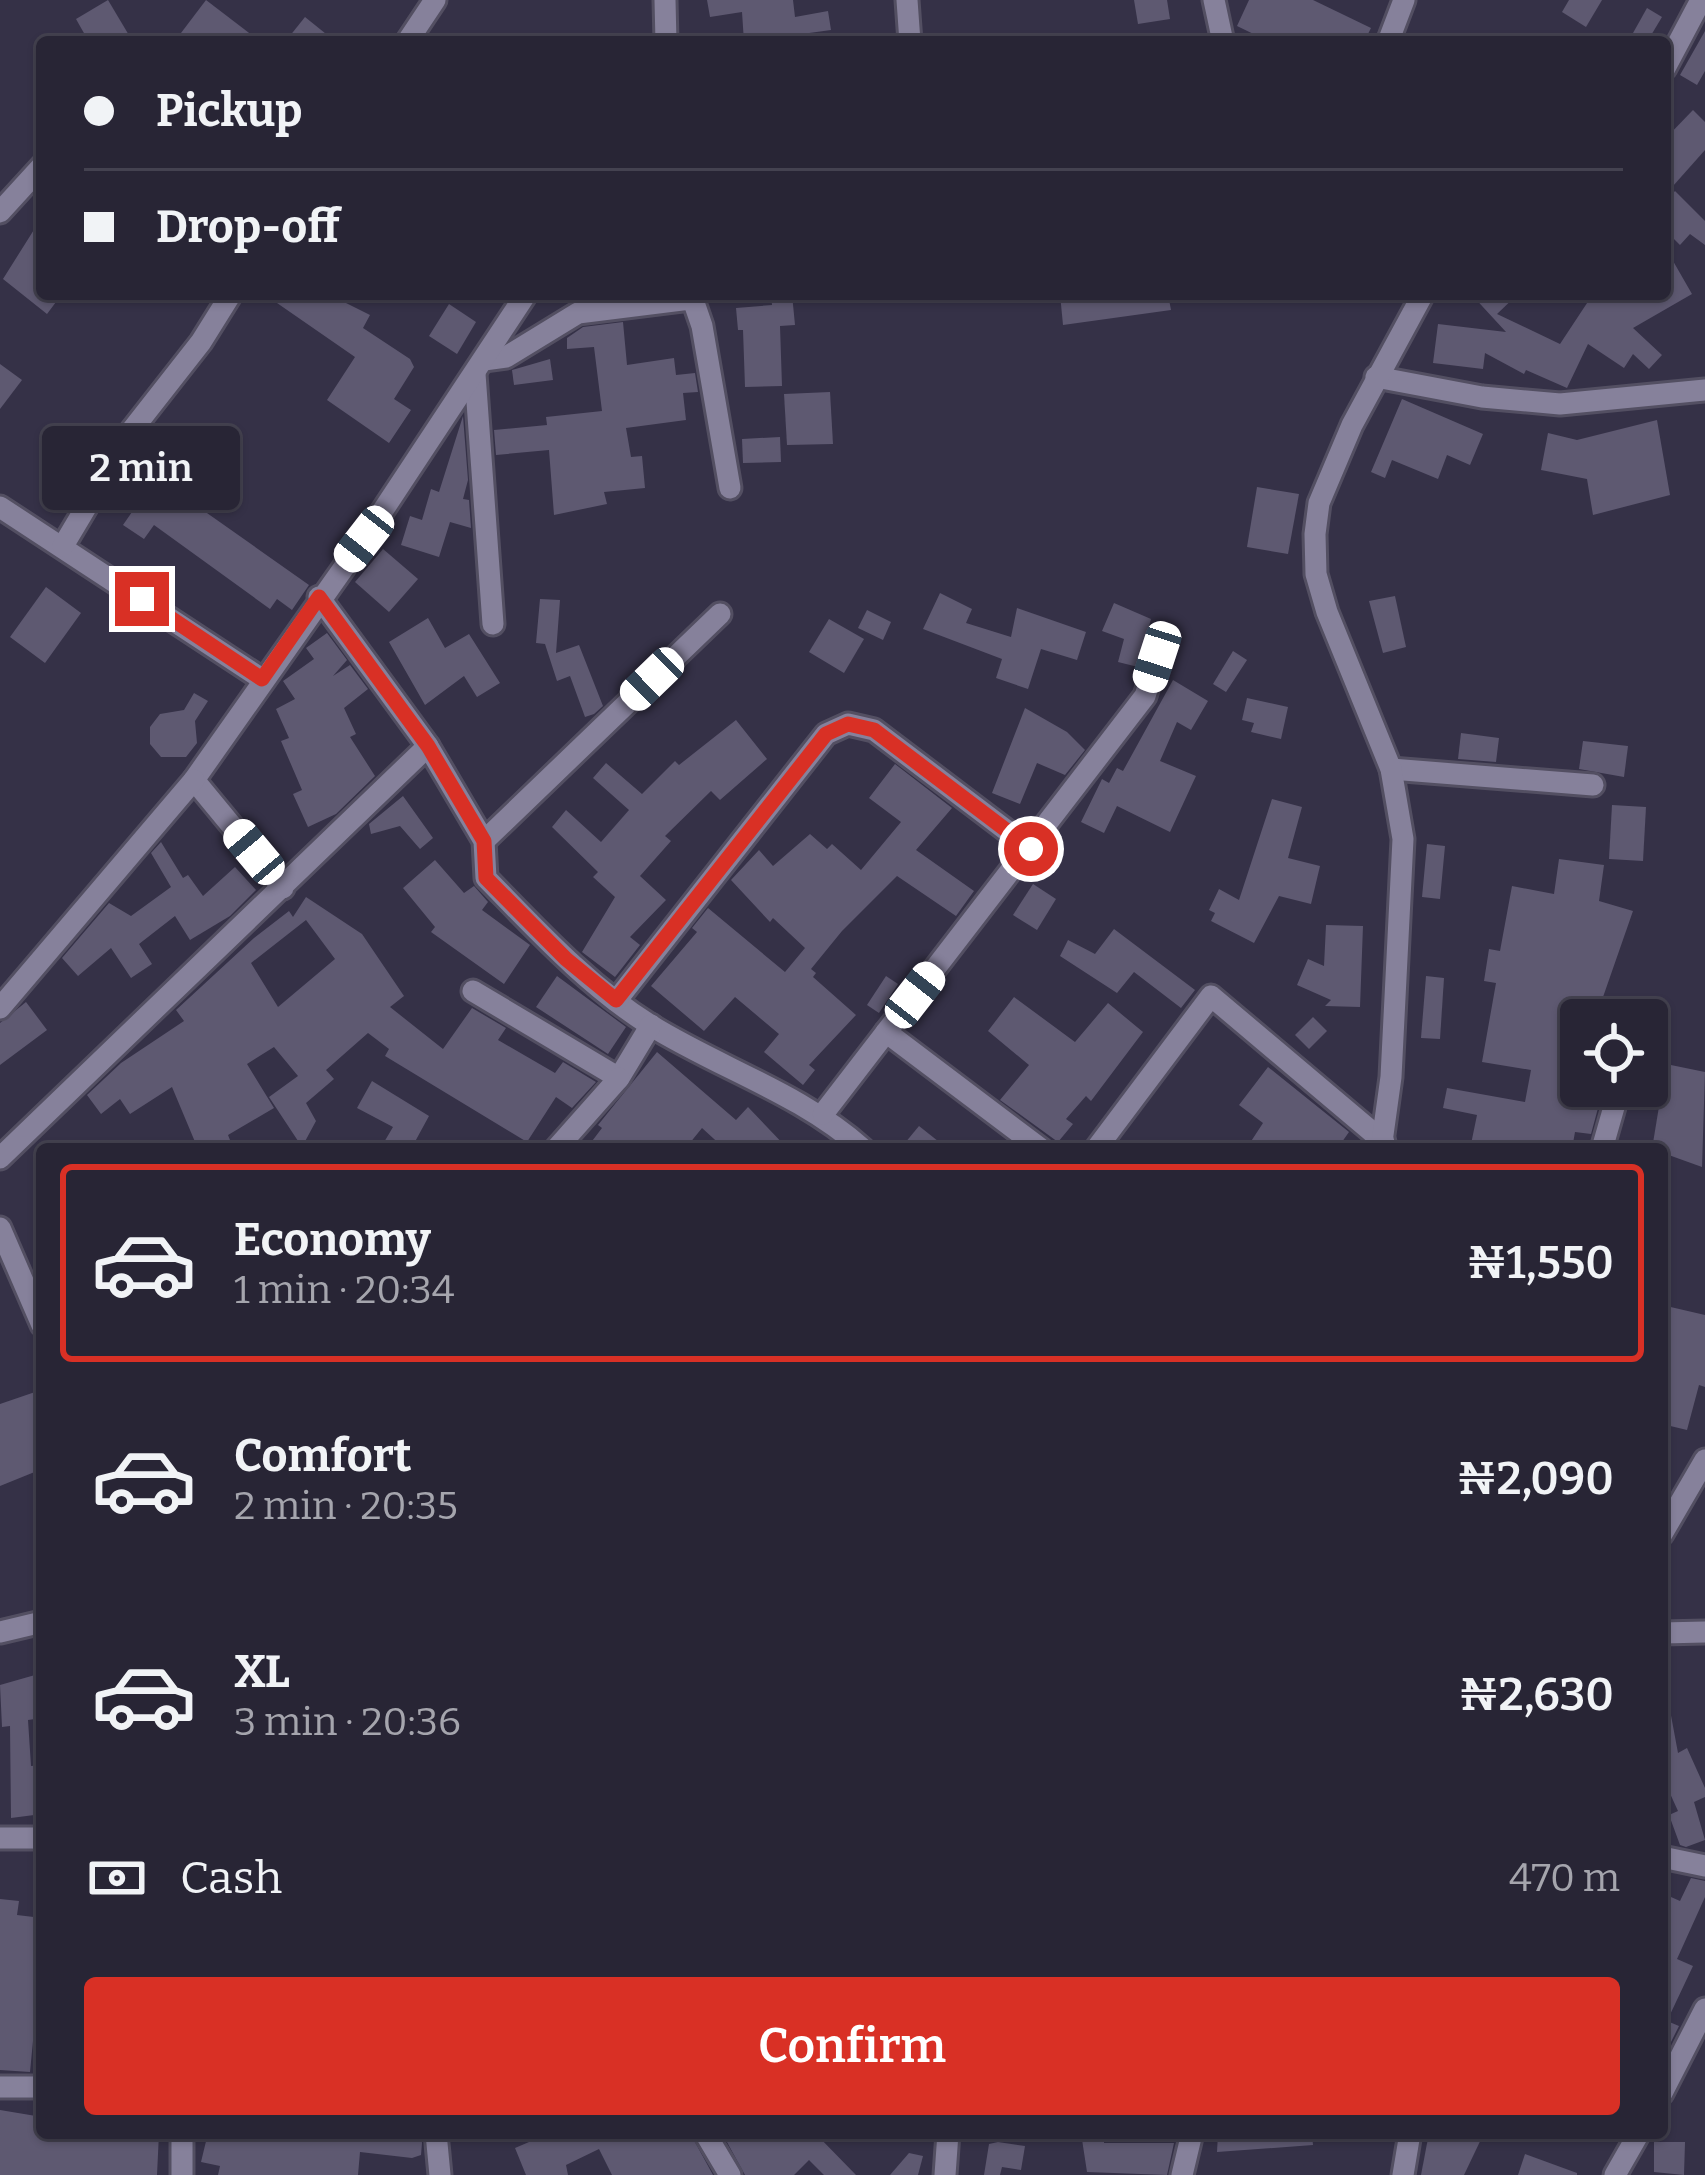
<!DOCTYPE html>
<html lang="en">
<head>
<meta charset="utf-8">
<style>
  :root { --surface:#282535; --page:#343141; --text:#f1f3f6; --muted:#a5a5ad; --line:#444250; --accent:#d93025 }
  body { margin:0; font-family:Bitter,serif; background:var(--page); color:var(--text); height:100vh; display:flex; flex-direction:column; font-size:45px; white-space:nowrap }
  * { box-sizing:border-box; margin:0 }
  p { font-size:39px; color:var(--muted) }
  .icon { flex:none; width:66px; height:66px; fill:none; stroke:currentColor; stroke-width:2; stroke-linecap:round; stroke-linejoin:round }
  .map { position:relative; flex:1; overflow:hidden }
  .drawer { position:absolute; left:36px; top:1143px; width:1632px; height:996px; display:flex; flex-direction:column; background:var(--surface); border-radius:12px; box-shadow:0 3px 9px #0004,0 0 0 3px var(--line) }
  .drawer>* { flex:none }
  .hud { position:absolute; left:36px; top:36px; width:1635px; height:264px; border-radius:12px; box-shadow:0 3px 9px #0004,0 0 0 3px var(--line); display:grid; align-content:center; height:264px; padding:0 48px; background:var(--surface) }
  .buttons { position:absolute; left:1560px; top:999px; display:grid; gap:24px }
  .buttons a { display:grid; place-items:center; width:108px; height:108px; border-radius:12px; background:var(--surface); box-shadow:0 3px 9px #0004,0 0 0 3px var(--line); font-size:60px }
  .end { position:absolute; width:54px; height:54px; margin:-27px; border:15px solid #d93025; background:#fff; box-shadow:0 0 0 6px #fff }
  .from { border-radius:50% }
  .bubble { position:absolute; height:84px; border-radius:12px; background:var(--surface); box-shadow:0 3px 9px #0004,0 0 0 3px var(--line); font-size:39px; font-weight:600; line-height:84px; text-align:center }
  .car { position:absolute; width:36px; height:72px; margin:-36px -18px; border-radius:15px; box-shadow:0 0 9px 3px #0007; background:linear-gradient(#fff 24%,#345 0 40%,#fff 0 76%,#345 0 86%,#fff 0) }
  .hud b { display:flex; align-items:center; gap:42px; height:114px; font-size:45px }
  .hud b+b { border-top:3px solid var(--line) }
  .hud i { width:30px; height:30px; background:var(--text) }
  ul { padding:21px 0 0; list-style:none }
  li { display:flex; align-items:center; gap:36px; height:198px; margin:0 24px 18px; padding:0 24px; border:6px solid transparent; border-radius:12px }
  li div { flex:1 }
  li b { display:block; font-size:45px }
  li em { font-style:normal; font-weight:600 }
  li.on { border-color:var(--accent) }
  li>.icon { width:108px; height:108px; stroke-width:1.5 }
  .pay { display:flex; align-items:center; gap:30px; height:132px; padding:0 48px; font-size:45px }
  .pay p { margin-inline-start:auto }
  .cta { display:flex; gap:24px; margin-top:auto; padding:24px 48px }
  .cta a { flex:1; height:138px; border-radius:12px; background:var(--accent); color:#fff; font-size:48px; font-weight:600; line-height:138px; text-align:center }
  .map>svg:first-child { display:block }
  .building { fill:#5e5971; fill-rule:evenodd }
  .lines { fill:none; stroke-linecap:round; stroke-linejoin:round }
  .minor-casing { stroke:#534f62; stroke-width:27 }
  .minor { stroke:#86819b; stroke-width:21 }
  .route { stroke:#d93025; stroke-width:15 }
</style>
</head>
<body>
<div class="map">
<svg width="1705" height="2175" viewBox="0 0 1705 2175">
  <rect width="100%" height="100%" fill="#353147"/>
  <!-- building -->
  <g class="building">
    <path d="M108,0L133,42H89L76,19Z"/>
    <path d="M206,0L261,42H193L181,33Z"/>
    <path d="M707,0H793L795,17L828,11L831,30L744,42L742,12L710,17Z"/>
    <path d="M1134,0H1167L1170,19L1138,24Z"/>
    <path d="M1249,0H1313L1371,28L1364,42H1270L1237,26Z"/>
    <path d="M1569,0H1602L1586,27L1562,12Z"/>
    <path d="M1647,8L1662,17L1647,42H1628Z"/>
    <path d="M305,17L336,42H285Z"/>
    <path d="M1705,31V71L1697,85L1680,75Z"/>
    <path d="M1693,110L1705,122V150L1665,195V139Z"/>
    <path d="M1675,191L1705,221V245L1690,234L1680,245L1665,230V202Z"/>
    <path d="M42,217V294H62L47,314L3,279Z"/>
    <path d="M1665,247L1692,294L1633,328L1662,355L1649,369L1633,354L1624,368L1588,344L1567,388L1526,370L1524,374L1485,353L1483,369L1433,363L1438,324L1506,332L1471,294H1518L1497,314L1560,344L1593,294H1665Z"/>
    <path d="M264,294H328L370,315L363,328L410,359L414,367L394,399L411,410L389,443L327,400L355,357Z"/>
    <path d="M771,294H792L795,325L780,326L782,386L745,387L743,330H738L736,308L772,305Z"/>
    <path d="M1060,294H1168L1171,310L1063,325Z"/>
    <path d="M449,304L476,322L457,354L429,336Z"/>
    <path d="M623,322L627,365L674,358L676,375L695,373L698,392L683,393L686,420L626,428L631,457L642,456L645,488L604,492L607,504L554,515L549,450L496,455L494,430L547,425L546,417L602,411L594,347L567,349V338L583,327Z"/>
    <path d="M550,359L553,380L514,385L512,370Z"/>
    <path d="M0,364L22,380L0,409Z"/>
    <path d="M830,392L833,444L787,445L784,394Z"/>
    <path d="M1402,399L1483,434L1470,465L1447,455L1438,479L1392,460L1385,478L1371,472Z"/>
    <path d="M463,416L468,480L463,499L469,500L471,528L450,522L439,557L401,545L410,516L422,520L431,489L439,492Z"/>
    <path d="M1657,420L1670,495L1593,515L1587,479L1541,470L1548,433L1577,440Z"/>
    <path d="M780,437L781,462L743,463L742,439Z"/>
    <path d="M146,470L309,585L292,610L277,599L270,609L154,525L144,539L123,525L143,496L133,489Z"/>
    <path d="M1257,487L1299,494L1288,554L1247,547Z"/>
    <path d="M383,549L418,579L389,612L355,582Z"/>
    <path d="M46,587L81,613L45,663L10,637Z"/>
    <path d="M940,593L972,609L966,623L1011,637L1017,608L1086,632L1077,660L1041,649L1028,689L996,678L1002,659L923,629Z"/>
    <path d="M1395,596L1406,647L1383,653L1369,601Z"/>
    <path d="M540,599L560,600L556,653L579,645L603,706L594,714L585,717L570,676L557,681L545,644L536,643Z"/>
    <path d="M1114,603L1151,619L1138,667L1118,662L1124,639L1102,631Z"/>
    <path d="M867,610L891,622L883,640L858,628Z"/>
    <path d="M428,618L445,648L469,634L500,683L477,697L464,676L425,705L389,642Z"/>
    <path d="M829,619L864,639L844,673L809,652Z"/>
    <path d="M327,633L347,660L333,676L350,665L368,689L344,708L356,734L350,737L375,776L336,814L308,827L293,794L302,790L281,741L289,738L276,709L295,699L283,681L314,659L306,648Z"/>
    <path d="M1233,651L1247,660L1226,692L1213,684Z"/>
    <path d="M1173,680L1208,701L1191,730L1177,722L1160,761L1196,776L1170,832L1117,806L1104,833L1081,822L1102,779L1109,783L1117,768L1123,771Z"/>
    <path d="M194,693L208,701L195,721L197,743L186,757H161L150,744V727L160,714L184,710Z"/>
    <path d="M1247,698L1288,707L1281,739L1251,732L1254,723L1242,720Z"/>
    <path d="M1025,708L1067,732L1085,750L1065,775L1037,763L1020,804L992,793Z"/>
    <path d="M736,720L767,759L720,800L711,791L665,836L671,841L640,876L666,900L630,937L640,945L615,977L582,952L615,897L593,877L598,872L552,827L566,810L601,842L629,810L593,778L606,763L642,794L675,761L679,765Z"/>
    <path d="M1461,733L1499,738L1496,762L1458,759Z"/>
    <path d="M1583,741L1628,746L1624,777L1579,769Z"/>
    <path d="M895,764L952,808L916,850L974,891L956,916L897,876L842,931L811,969L816,973L813,977L856,1015L809,1065L815,1070L803,1085L764,1052L779,1034L735,997L704,1031L651,986L697,932L692,928L708,908L785,972L805,948L773,918L770,922L731,880L759,850L773,866L810,834L827,849L832,844L861,870L901,822L869,798Z"/>
    <path d="M403,796L433,838L420,849L400,826L371,834L369,824Z"/>
    <path d="M1272,799L1302,807L1288,858L1320,866L1311,904L1279,896L1254,943L1211,921L1215,913L1209,910L1219,889L1239,900Z"/>
    <path d="M1612,805L1646,807L1643,861L1609,859Z"/>
    <path d="M161,842L183,878L188,875L203,896L235,867L256,890L230,916L190,940L175,916L139,944L152,964L131,978L111,948L78,976L62,958L109,903L131,916L171,887L151,853Z"/>
    <path d="M1427,844L1445,846L1440,899L1422,897Z"/>
    <path d="M1559,859L1604,865L1599,901L1633,911L1595,1020H1581V1086H1604L1591,1134L1575,1132L1572,1149H1470L1477,1115L1443,1108L1447,1088L1525,1102L1531,1070L1482,1062L1496,983L1484,981L1489,949L1500,951L1512,886L1554,894Z"/>
    <path d="M435,860L464,893L474,886L488,902L482,910L530,945L504,984L431,932L435,927L403,888Z"/>
    <path d="M1033,884L1056,899L1037,930L1013,915Z"/>
    <path d="M306,897L362,934L404,996L390,1007L443,1049L472,1008L506,1028L498,1040L555,1073L563,1062L596,1082L572,1108L556,1097L527,1142L385,1056L389,1049L368,1033L326,1070L334,1079L306,1103L316,1121L302,1147L269,1097L298,1076L274,1047L247,1064L274,1108L228,1135L230,1140L198,1149L172,1087L130,1114L120,1099L101,1114L87,1095L121,1063L184,1021L176,1010L254,938L289,911L293,917ZM306,920L335,959L278,1007L251,963Z"/>
    <path d="M1326,925L1363,926L1360,1007L1325,1006L1331,1000L1297,985L1308,959L1324,966Z"/>
    <path d="M1114,929L1195,990L1181,1008L1134,972L1117,993L1060,956L1068,940L1095,954Z"/>
    <path d="M557,976L626,1027L608,1054L536,1007Z"/>
    <path d="M886,976L898,984L879,1013L867,1005Z"/>
    <path d="M1426,976L1444,978L1440,1039L1421,1038Z"/>
    <path d="M1014,997L1075,1042L1108,1003L1143,1032L1091,1101L1086,1096L1066,1119L1073,1124L1058,1142L1000,1100L1029,1065L988,1031Z"/>
    <path d="M26,1002L47,1030L0,1065V1023Z"/>
    <path d="M1313,1017L1327,1031L1309,1049L1295,1035Z"/>
    <path d="M657,1052L736,1120L748,1107L788,1149H725L702,1128L685,1149H586L602,1128L598,1125Z"/>
    <path d="M1666,1064L1705,1072L1702,1167L1652,1149Z"/>
    <path d="M1268,1067L1349,1132L1337,1149H1246L1263,1123L1239,1105Z"/>
    <path d="M372,1081L429,1116L411,1149H380L393,1127L357,1108Z"/>
    <path d="M919,1126L948,1149H900Z"/>
    <path d="M1662,1305L1705,1315V1387L1699,1385L1687,1430L1662,1424Z"/>
    <path d="M38,1391L42,1421L35,1424L42,1469L0,1486V1404Z"/>
    <path d="M42,1673V1718L28,1720L31,1766L42,1765V1814L11,1818L10,1726L2,1727L0,1685Z"/>
    <path d="M1670,1710L1678,1753L1687,1748L1705,1788V1797L1694,1802L1705,1840L1686,1847L1680,1845L1669,1815L1678,1811L1662,1776V1711Z"/>
    <path d="M1691,1878L1705,1881V1897L1677,1959L1693,1966L1667,2021L1679,2026L1662,2060V1893L1680,1901Z"/>
    <path d="M0,1899L19,1901L17,1915L42,1918V2042L33,2041L30,2072L0,2070Z"/>
    <path d="M0,2110L42,2117L39,2133H159L157,2175H0Z"/>
    <path d="M208,2133H320L379,2140L380,2133H421L422,2143L421,2155L412,2158L360,2152L358,2175H218L220,2166L201,2162Z"/>
    <path d="M533,2133H690L713,2175H612L599,2149L566,2165L568,2175H526L515,2148L536,2139Z"/>
    <path d="M722,2133H815L856,2175H824L809,2160L794,2175H745Z"/>
    <path d="M1081,2133H1104V2143H1174L1167,2175L1087,2172Z"/>
    <path d="M1218,2133H1312L1313,2145L1217,2152Z"/>
    <path d="M1429,2133H1484L1464,2175H1421Z"/>
    <path d="M998,2142L1025,2146L1021,2170L1002,2167L1000,2175H984L989,2144Z"/>
    <path d="M1654,2142H1685L1684,2175L1654,2172Z"/>
    <path d="M909,2153L923,2156L918,2175H890Z"/>
    <path d="M1525,2154L1577,2173V2175H1518Z"/>
  </g>
  <g class="lines">
    <!-- minor casing -->
    <g class="minor-casing">
      <g id="minor">
        <path d="M665,0L666,42"/>
        <path d="M907,0L910,42"/>
        <path d="M1214,0L1223,42"/>
        <path d="M407,42L435,0"/>
        <path d="M1388,42L1404,0"/>
        <path d="M1665,68L1701,0"/>
        <path d="M0,212L42,166"/>
        <path d="M691,294L702,326L730,488"/>
        <path d="M484,360L506,357L578,313L690,299"/>
        <path d="M475,374L493,624"/>
        <path d="M1376,377L1482,397L1560,404L1705,390"/>
        <path d="M0,507L262,679"/>
        <path d="M63,546L132,430L201,342L231,294"/>
        <path d="M319,597L428,746L484,841L486,878C537,930 588,986 650,1025C721,1069 800,1093 863,1149"/>
        <path d="M1391,769L1593,785"/>
        <path d="M484,841L720,614"/>
        <path d="M283,888L194,780L364,539L526,294"/>
        <path d="M473,991L619,1078L651,1025"/>
        <path d="M616,1001L826,734L848,724L874,730L1031,849"/>
        <path d="M0,1008L194,780"/>
        <path d="M886,1032L1041,1149"/>
        <path d="M823,1114L1145,696L1157,657"/>
        <path d="M556,1149L619,1078"/>
        <path d="M1096,1149L1211,996L1384,1142"/>
        <path d="M1381,1149L1391,1077L1403,839L1391,769L1327,612L1316,574L1315,534L1319,503L1352,425L1423,294"/>
        <path d="M1602,1149L1620,1086"/>
        <path d="M0,1158L428,746"/>
        <path d="M0,1228L42,1325"/>
        <path d="M1662,1534L1705,1460"/>
        <path d="M0,1632L42,1622"/>
        <path d="M1662,1633L1705,1632"/>
        <path d="M0,1838H42"/>
        <path d="M1662,1857L1705,1866"/>
        <path d="M0,2087H42"/>
        <path d="M1662,2093L1705,2009"/>
        <path d="M436,2133L440,2175"/>
        <path d="M705,2133L730,2175"/>
        <path d="M182,2175V2133"/>
        <path d="M945,2175L948,2133"/>
        <path d="M1182,2175L1192,2133"/>
        <path d="M1403,2175L1410,2133"/>
        <path d="M1615,2175L1639,2133"/>
      </g>
    </g>
    <!-- minor -->
    <use href="#minor" class="minor"/>
  </g>
  <g class="lines">
    <!-- route -->
    <path class="route" d="M142,599L262,679L319,597L428,746L484,841L486,878L566,959L616,1000L826,734L848,724L874,730L1031,849"/>
  </g>
</svg>
<div class="buttons">
<a><svg class="icon" aria-label="locate" viewBox="0 0 24 24"><circle cx="12" cy="12" r="6"/><path d="M12 2v4M12 18v4M2 12h4M18 12h4"/></svg></a>
</div>
<i class="end from" style="left:1031px;top:849px"></i>
<i class="end" style="left:142px;top:599px"></i>
<div class="bubble" style="left:42px;top:426px;width:198px">2 min</div>
<i class="car" style="left:364px;top:539px;rotate:218deg"></i>
<i class="car" style="left:1157px;top:657px;rotate:198deg"></i>
<i class="car" style="left:652px;top:679px;rotate:226deg"></i>
<i class="car" style="left:254px;top:852px;rotate:320deg"></i>
<i class="car" style="left:915px;top:995px;rotate:38deg"></i>
<div class="hud">
<b><i class="from"></i>Pickup</b>
<b><i></i>Drop-off</b>
</div>
<section class="drawer">
<ul>
<li class="on"><svg class="icon" aria-label="car" viewBox="0 0 24 24"><path d="M5 17H2v-5l4-1 3-4h7l3 4 3 1v5h-3M9 17h6M6 11h13"/><circle cx="7" cy="17" r="2"/><circle cx="17" cy="17" r="2"/></svg><div><b>Economy</b><p>1 min · 20:34</p></div><em>₦1,550</em></li>
<li><svg class="icon" aria-label="car" viewBox="0 0 24 24"><path d="M5 17H2v-5l4-1 3-4h7l3 4 3 1v5h-3M9 17h6M6 11h13"/><circle cx="7" cy="17" r="2"/><circle cx="17" cy="17" r="2"/></svg><div><b>Comfort</b><p>2 min · 20:35</p></div><em>₦2,090</em></li>
<li><svg class="icon" aria-label="car" viewBox="0 0 24 24"><path d="M5 17H2v-5l4-1 3-4h7l3 4 3 1v5h-3M9 17h6M6 11h13"/><circle cx="7" cy="17" r="2"/><circle cx="17" cy="17" r="2"/></svg><div><b>XL</b><p>3 min · 20:36</p></div><em>₦2,630</em></li>
</ul>
<div class="pay"><svg class="icon" aria-label="cash" viewBox="0 0 24 24"><path d="M3 7h18v10H3z"/><circle cx="12" cy="12" r="2"/></svg>Cash<p>470 m</p></div>
<div class="cta"><a>Confirm</a></div>
</section>
</div>
</body>
</html>
